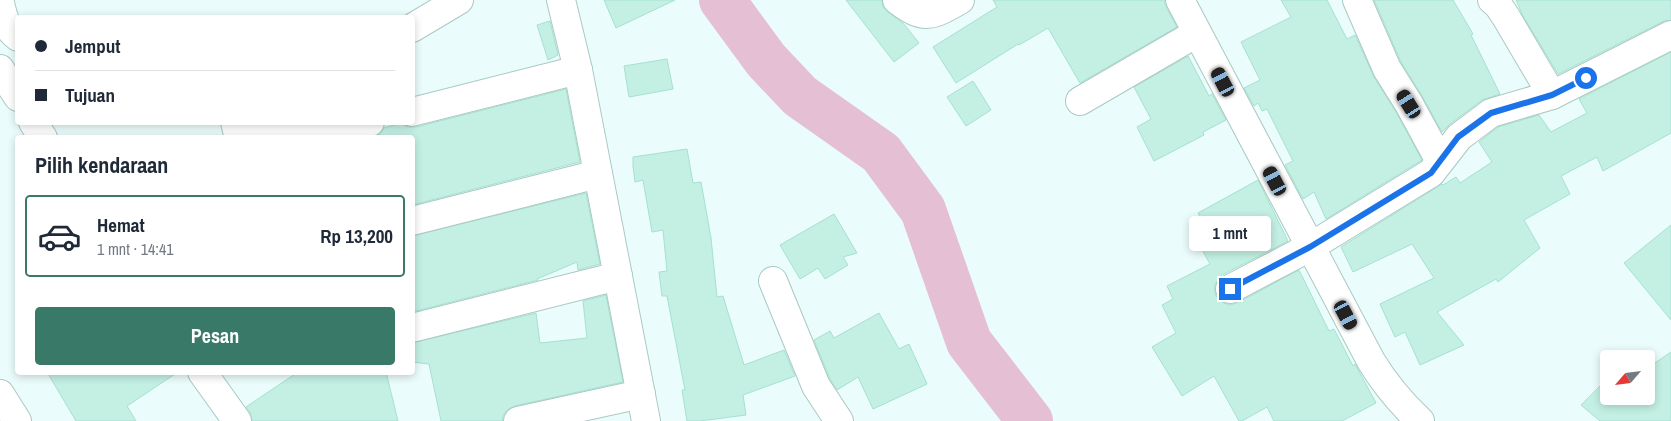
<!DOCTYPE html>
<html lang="id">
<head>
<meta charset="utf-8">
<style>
  :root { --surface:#fff; --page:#f6f6f7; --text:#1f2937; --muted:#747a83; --line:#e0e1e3; --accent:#387a67 }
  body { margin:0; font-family:"Archivo Narrow",sans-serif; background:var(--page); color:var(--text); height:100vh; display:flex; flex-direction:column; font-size:19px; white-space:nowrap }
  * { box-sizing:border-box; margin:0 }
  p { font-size:16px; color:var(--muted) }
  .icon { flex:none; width:28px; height:28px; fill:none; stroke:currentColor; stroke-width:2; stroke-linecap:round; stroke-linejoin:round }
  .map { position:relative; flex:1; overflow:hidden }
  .details { position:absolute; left:15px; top:135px; width:400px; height:240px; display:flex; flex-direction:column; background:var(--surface); border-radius:5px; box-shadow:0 2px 8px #0003 }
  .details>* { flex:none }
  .hud { position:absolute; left:15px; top:15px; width:400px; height:110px; border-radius:5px; box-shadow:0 2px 8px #0003; display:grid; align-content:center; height:110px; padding:0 20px; background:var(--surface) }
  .needle { width:32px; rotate:242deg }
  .controls { position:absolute; left:1600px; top:350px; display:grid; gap:10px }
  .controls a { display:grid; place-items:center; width:55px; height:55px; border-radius:5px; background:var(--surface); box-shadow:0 2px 8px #0003; font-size:25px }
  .end { position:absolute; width:22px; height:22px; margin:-11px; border:6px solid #1a73e8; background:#fff; box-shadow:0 0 0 2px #fff }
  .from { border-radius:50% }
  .bubble { position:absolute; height:35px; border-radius:5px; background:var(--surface); box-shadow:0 2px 8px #0003; font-size:16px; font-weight:700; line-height:35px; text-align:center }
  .car { position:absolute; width:15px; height:30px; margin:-15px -8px; border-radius:6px; box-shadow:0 0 4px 1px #0007; background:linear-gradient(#222 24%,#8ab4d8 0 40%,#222 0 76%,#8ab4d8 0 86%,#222 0) }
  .hud b { display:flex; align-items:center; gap:18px; height:48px; font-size:19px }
  .hud b+b { border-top:1px solid var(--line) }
  .hud i { width:12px; height:12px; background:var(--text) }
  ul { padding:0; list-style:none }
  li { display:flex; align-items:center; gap:15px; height:82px; margin:0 10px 8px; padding:0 10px; border:2px solid transparent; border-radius:5px }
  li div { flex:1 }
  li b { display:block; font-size:19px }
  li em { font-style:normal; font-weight:700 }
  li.active { border-color:var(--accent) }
  li>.icon { width:45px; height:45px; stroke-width:1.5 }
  h2 { padding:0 20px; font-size:22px; line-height:60px }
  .button { display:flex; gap:10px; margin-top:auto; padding:10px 20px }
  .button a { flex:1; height:58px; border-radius:5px; background:var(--accent); color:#fff; font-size:20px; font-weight:700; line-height:58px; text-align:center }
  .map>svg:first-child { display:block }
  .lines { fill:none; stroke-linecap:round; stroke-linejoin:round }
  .river { stroke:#e5bfd3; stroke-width:46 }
  .building { fill:#c3f0e3; stroke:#a5e1d0 }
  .minor-casing { stroke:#aac9c2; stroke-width:30 }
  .minor { stroke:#fff; stroke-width:28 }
  .route { stroke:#1a73e8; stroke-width:6 }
</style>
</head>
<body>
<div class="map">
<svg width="1671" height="421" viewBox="0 0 1671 421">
  <rect width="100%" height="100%" fill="#eafcfb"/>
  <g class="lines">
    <!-- river -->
    <path class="river" d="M722,0L766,60L800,96L881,153L923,210L969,342L1030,421"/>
  </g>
  <!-- building -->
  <g class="building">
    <path d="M604,0H675L616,28Z"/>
    <path d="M846,0H882L883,7L888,12L903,23L919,43L894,62Z"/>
    <path d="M993,0H1164L1166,7L1177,27L1080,83L1048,28L1019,45L1018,44L956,83L933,47L997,7Z"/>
    <path d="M1281,0H1327L1347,39L1355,35L1374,77L1396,112L1422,160L1326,219L1314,192L1303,199L1285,165L1293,161L1267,109L1262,111L1258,103L1254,106L1244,88L1260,80L1241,42L1291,17Z"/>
    <path d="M1374,0H1453L1473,34L1471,35L1500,94L1482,100L1450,124L1442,132L1422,96L1401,62Z"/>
    <path d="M1516,0H1671V20L1664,21L1558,74L1523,16Z"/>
    <path d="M550,21L558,55L548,60L537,25Z"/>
    <path d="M1671,52V133L1603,171L1597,157L1561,176L1570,194L1524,220L1540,248L1498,282L1496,279L1437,312L1464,345L1420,365L1405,332L1395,337L1380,304L1434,278L1412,244L1353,272L1341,247L1442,184L1443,185L1456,177L1460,183L1492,162L1479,142L1498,127L1539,115L1551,132L1587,113L1579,99Z"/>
    <path d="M1188,56L1209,96L1212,94L1226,120L1203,132L1204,135L1154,161L1137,127L1151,119L1134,87Z"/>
    <path d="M667,59L673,89L629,97L624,66Z"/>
    <path d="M973,81L991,110L966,126L947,97Z"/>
    <path d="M566,89L580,162L412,205V138H373L381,133L384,128L401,123L408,127H416Z"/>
    <path d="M687,149L693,183L701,182L711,238L717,297L723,296L744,365L784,350L795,376L743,395L746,415L700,421H687L682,390H685L667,296H662L659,272L667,271L663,230L652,232L643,180L635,182L633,166V157Z"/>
    <path d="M1258,180L1288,241L1222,275L1217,281L1214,288L1216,296L1222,302L1229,305L1237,303L1299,270L1329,331L1334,329L1353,366L1355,364L1376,403L1342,421H1274L1267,407L1242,421H1239L1214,376L1182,396L1152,347L1176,333L1162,305L1173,299L1167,286L1210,264L1196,239L1209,233L1198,213Z"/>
    <path d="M586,193L600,264L578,270L577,262L537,279L538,280L412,312V236Z"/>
    <path d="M834,214L857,253L843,257L848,265L825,279L818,268L800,279L780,245Z"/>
    <path d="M1671,225V320L1624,263Z"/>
    <path d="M606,295L623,382L515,406L507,410L503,416V421H441L429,364L412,362V343L536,313L540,343L587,338L583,301Z"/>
    <path d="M879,313L899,349L909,344L927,384L873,409L858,377L837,390L830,379L814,340L830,331L834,338Z"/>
    <path d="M1671,352V421H1600L1581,405L1603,383L1609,389V396H1646V369Z"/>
    <path d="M47,372H178L127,406L136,421H76Z"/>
    <path d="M298,372H386L398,421H252L250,412L246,407Z"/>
  </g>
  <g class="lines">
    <!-- minor casing -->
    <g class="minor-casing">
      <g id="minor">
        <path d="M561,0L578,70L646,421"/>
        <path d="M897,0C924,21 932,16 960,0"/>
        <path d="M1180,0L1371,361C1385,384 1401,403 1420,421"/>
        <path d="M1357,0L1387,69L1409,104L1440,161"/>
        <path d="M1492,0L1498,5L1506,17L1552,95"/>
        <path d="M0,3C3,17 6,28 18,37"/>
        <path d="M412,28L459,0"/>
        <path d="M0,69L18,97"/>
        <path d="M1080,101L1197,33"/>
        <path d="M412,112L578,70"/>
        <path d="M33,122L43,138"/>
        <path d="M235,122L239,138"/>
        <path d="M254,122L296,136H317L370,122"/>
        <path d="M412,221L598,174"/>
        <path d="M773,281L816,386L839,421"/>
        <path d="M1230,289L1310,247L1431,173L1459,137L1491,113L1552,95L1671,35"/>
        <path d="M412,328L618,276"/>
        <path d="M202,372L237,421"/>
        <path d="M0,394L17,421"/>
        <path d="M518,421L641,394"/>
      </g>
    </g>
    <!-- minor -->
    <use href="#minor" class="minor"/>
  </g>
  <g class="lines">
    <!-- route -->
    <path class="route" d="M1230,289L1310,247L1431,173L1458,137L1491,113L1552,95L1586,78"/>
  </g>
</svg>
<div class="controls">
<a><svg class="needle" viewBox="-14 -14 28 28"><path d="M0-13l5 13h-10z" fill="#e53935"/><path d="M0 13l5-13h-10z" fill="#747a83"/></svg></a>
</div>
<i class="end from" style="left:1586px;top:78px"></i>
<i class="end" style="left:1230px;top:289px"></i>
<div class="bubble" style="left:1189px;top:216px;width:82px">1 mnt</div>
<i class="car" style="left:1223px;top:82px;rotate:332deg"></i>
<i class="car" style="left:1409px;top:104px;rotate:328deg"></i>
<i class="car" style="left:1275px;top:181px;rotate:332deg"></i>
<i class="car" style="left:1346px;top:315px;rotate:152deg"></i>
<div class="hud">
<b><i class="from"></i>Jemput</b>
<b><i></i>Tujuan</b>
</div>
<section class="details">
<h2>Pilih kendaraan</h2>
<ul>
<li class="active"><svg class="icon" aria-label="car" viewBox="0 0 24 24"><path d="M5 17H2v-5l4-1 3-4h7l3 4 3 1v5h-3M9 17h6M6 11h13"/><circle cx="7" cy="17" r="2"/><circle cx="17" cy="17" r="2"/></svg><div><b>Hemat</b><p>1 mnt · 14:41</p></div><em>Rp 13,200</em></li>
</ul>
<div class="button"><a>Pesan</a></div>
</section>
</div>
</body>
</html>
